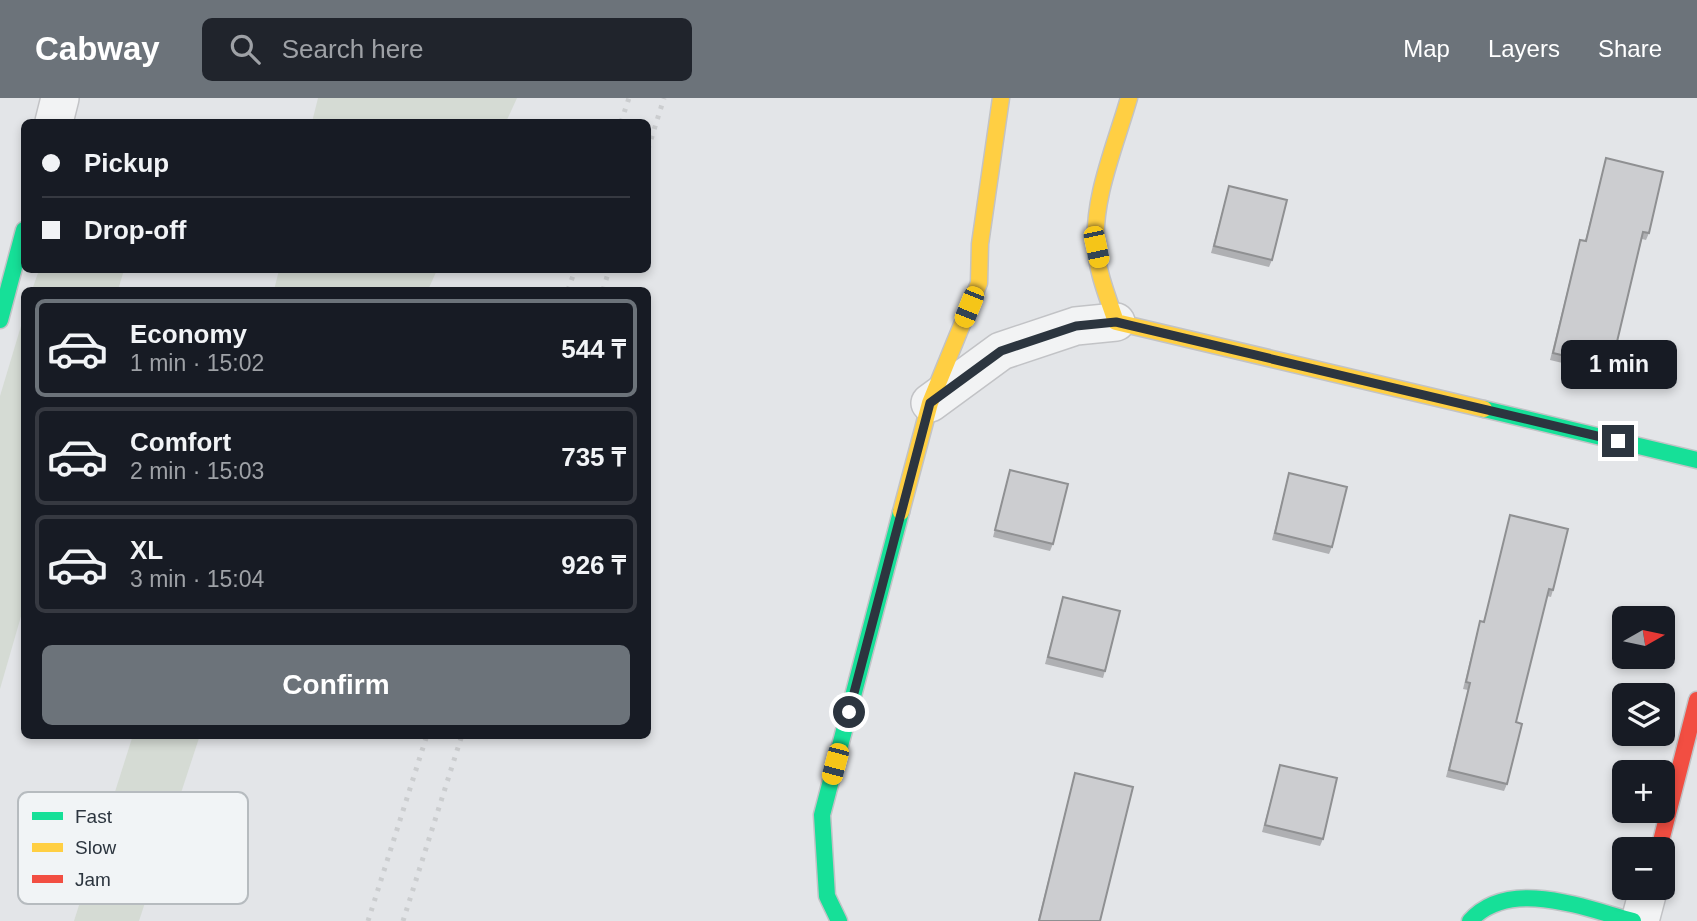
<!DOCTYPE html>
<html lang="en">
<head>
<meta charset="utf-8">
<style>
  :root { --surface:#171b24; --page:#20242c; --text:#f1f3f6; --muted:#9ea1a6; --line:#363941; --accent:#6c737a }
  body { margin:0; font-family:Helvetica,sans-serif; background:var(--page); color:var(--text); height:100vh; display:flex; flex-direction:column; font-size:26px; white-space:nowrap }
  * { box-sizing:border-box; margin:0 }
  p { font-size:23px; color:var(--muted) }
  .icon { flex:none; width:38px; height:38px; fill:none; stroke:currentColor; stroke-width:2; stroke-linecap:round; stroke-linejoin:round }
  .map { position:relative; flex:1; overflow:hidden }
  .side { position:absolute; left:21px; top:189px; width:630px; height:452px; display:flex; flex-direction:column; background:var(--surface); border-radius:10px; box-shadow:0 4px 10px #0003 }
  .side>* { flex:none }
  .hud { position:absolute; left:21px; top:21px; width:630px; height:154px; border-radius:10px; box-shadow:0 4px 10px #0003; display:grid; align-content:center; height:154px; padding:0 21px; background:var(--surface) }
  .needle { width:46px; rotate:81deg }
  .buttons { position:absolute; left:1612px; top:508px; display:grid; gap:14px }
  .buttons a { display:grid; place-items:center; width:63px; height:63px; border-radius:10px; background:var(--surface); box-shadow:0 4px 10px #0003; font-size:35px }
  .end { position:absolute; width:32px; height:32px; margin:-16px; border:9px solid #2c353f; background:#fff; box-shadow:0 0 0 4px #fff }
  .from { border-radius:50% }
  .bubble { position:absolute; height:49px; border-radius:10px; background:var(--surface); box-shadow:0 4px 10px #0003; font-size:23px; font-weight:700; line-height:49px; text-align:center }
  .car { position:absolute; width:21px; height:42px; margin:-21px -10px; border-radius:9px; box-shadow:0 0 5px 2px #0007; background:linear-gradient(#f5c518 24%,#345 0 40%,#f5c518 0 76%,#345 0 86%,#f5c518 0) }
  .hud b { display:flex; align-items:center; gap:24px; height:66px; font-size:26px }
  .hud b+b { border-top:2px solid var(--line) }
  .hud i { width:18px; height:18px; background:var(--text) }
  ul { padding:12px 0 0; list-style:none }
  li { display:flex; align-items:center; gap:21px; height:98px; margin:0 14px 10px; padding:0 7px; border:4px solid var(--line); border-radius:10px }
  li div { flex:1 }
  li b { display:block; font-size:26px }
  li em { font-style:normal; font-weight:700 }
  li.on { border-color:var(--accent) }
  li>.icon { width:63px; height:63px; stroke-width:1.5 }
  .action { display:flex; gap:14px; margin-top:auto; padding:14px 21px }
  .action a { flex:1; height:80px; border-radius:10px; background:var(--accent); color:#fff; font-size:28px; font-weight:700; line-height:80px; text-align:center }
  header { display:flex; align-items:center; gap:42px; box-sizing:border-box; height:98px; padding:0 35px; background:var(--accent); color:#fff }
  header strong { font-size:33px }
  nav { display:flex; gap:38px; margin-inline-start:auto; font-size:24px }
  .search { width:490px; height:63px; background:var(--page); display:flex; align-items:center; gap:18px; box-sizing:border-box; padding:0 24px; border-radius:10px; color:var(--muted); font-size:26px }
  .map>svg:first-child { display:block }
  .green { fill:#d5dbd4 }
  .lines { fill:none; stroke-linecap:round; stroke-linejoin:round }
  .street-casing { stroke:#c2c3c6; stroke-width:40 }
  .fast-casing { stroke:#c2c3c6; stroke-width:19 }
  .slow-casing { stroke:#c2c3c6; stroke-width:19 }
  .jam-casing { stroke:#c2c3c6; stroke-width:19 }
  .street { stroke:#f2f3f4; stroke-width:37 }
  .fast { stroke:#16e098; stroke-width:16 }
  .slow { stroke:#ffcf43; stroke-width:16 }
  .jam { stroke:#f24e42; stroke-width:16 }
  .rail { stroke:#cbcdcf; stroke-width:5; stroke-dasharray:3.5 7; stroke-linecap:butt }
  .wall { fill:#afb0b3 }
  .building { fill:#cccdd0; stroke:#8f9092; stroke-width:2 }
  .route { stroke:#2c353f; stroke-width:9 }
  .key { fill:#f1f4f6; stroke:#b6bbbf; stroke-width:2 }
  .key-label { font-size:19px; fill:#2c353f }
</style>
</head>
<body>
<header>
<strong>Cabway</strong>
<div class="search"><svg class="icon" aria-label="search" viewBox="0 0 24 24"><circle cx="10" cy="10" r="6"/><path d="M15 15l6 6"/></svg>Search here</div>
<nav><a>Map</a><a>Layers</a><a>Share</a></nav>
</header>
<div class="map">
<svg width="1697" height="823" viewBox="0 0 1697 823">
  <rect width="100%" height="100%" fill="#e3e5e8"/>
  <!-- green -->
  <g class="green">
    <path d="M318,0H517L506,24H312Z"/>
    <path d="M39,172H124L118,192H32Z"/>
    <path d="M279,172H437L428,192H274Z"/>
    <path d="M24,218V508L0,591V298Z"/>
    <path d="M133,637H200L139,823H74Z"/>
  </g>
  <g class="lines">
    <!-- street casing -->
    <g class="street-casing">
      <g id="street">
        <path d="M54,24L60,0"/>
        <path d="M930,305L1001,253L1076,228L1116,224"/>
        <path d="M1640,823L1649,789"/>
      </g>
    </g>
    <!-- fast casing -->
    <g class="fast-casing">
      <g id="fast">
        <path d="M0,222L24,132"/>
        <path d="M1484,311L1697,362"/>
        <path d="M839,823L827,798L822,717L901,414"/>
        <path d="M1470,823C1509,779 1584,810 1633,823"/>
      </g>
    </g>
    <!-- slow casing -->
    <g class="slow-casing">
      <g id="slow">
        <path d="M1129,0C1115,49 1092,100 1096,152C1098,176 1108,200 1116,224L1484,311"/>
        <path d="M901,414L930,305L979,185L980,146L1001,0"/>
      </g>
    </g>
    <!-- jam casing -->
    <g class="jam-casing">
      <path id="jam" d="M1659,751L1697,602"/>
    </g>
    <!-- street -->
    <use href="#street" class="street"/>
    <!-- fast -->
    <use href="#fast" class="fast"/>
    <!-- slow -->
    <use href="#slow" class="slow"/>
    <!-- jam -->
    <use href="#jam" class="jam"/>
    <!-- rail -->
    <g class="rail">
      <path d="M621,24L629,0"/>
      <path d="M648,51L664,0"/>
      <path d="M568,192L575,172"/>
      <path d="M603,192L609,172"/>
      <path d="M368,823L427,637"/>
      <path d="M403,823L462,637"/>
    </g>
  </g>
  <!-- wall -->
  <g class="wall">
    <path d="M1606,60L1649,135L1646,142L1642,141L1608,276L1550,262L1578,149L1580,142L1585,143Z"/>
    <path d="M1229,88L1272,162L1269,169L1211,155Z"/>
    <path d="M1010,372L1053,446L1050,453L993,439Z"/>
    <path d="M1289,375L1332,449L1329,456L1272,442Z"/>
    <path d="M1510,417L1553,492L1551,499L1547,498L1516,624L1507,686L1504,693L1446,679L1468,592L1463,591L1478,530L1480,523L1484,524Z"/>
    <path d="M1063,499L1105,573L1103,580L1045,566Z"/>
    <path d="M1280,667L1323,741L1320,748L1262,734Z"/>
    <path d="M1075,675L1100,823H1038L1073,682Z"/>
  </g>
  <!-- building -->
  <g class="building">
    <path d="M1606,60L1663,74L1649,135L1643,134L1611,269L1553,255L1580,142L1586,143Z"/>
    <path d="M1229,88L1287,102L1272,162L1214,148Z"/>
    <path d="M1010,372L1068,386L1053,446L995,432Z"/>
    <path d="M1289,375L1347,389L1332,449L1275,435Z"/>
    <path d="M1510,417L1568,431L1553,492L1549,491L1516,624L1522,626L1507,686L1449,672L1470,585L1466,584L1480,523L1484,524Z"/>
    <path d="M1063,499L1120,513L1105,573L1048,559Z"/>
    <path d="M1280,667L1337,680L1323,741L1265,727Z"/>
    <path d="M1075,675L1133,689L1100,823H1039Z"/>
  </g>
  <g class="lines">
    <!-- route -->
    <path class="route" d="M849,614L930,305L1001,253L1076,228L1116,224L1618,343"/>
  </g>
  <!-- legend -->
  <rect x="18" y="694" width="230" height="112" rx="10" class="key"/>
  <rect x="32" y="714" width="31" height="8" fill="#16e098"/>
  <rect x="32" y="745" width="31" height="9" fill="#ffcf43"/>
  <rect x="32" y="777" width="31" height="8" fill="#f24e42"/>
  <g class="key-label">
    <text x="75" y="725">Fast</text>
    <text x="75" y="756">Slow</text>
    <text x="75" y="788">Jam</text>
  </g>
</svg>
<div class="buttons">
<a><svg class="needle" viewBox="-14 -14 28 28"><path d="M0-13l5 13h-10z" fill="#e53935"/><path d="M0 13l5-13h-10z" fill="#9ea1a6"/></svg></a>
<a><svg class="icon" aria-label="layers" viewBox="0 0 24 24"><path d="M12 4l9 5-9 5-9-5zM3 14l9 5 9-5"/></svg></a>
<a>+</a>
<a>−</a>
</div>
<i class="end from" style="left:849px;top:614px"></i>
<i class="end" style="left:1618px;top:343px"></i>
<div class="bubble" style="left:1561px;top:242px;width:116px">1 min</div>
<i class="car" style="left:1096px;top:149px;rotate:168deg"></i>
<i class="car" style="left:969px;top:209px;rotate:202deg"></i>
<i class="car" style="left:835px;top:666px;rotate:195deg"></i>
<div class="hud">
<b><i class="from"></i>Pickup</b>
<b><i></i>Drop-off</b>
</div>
<section class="side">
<ul>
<li class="on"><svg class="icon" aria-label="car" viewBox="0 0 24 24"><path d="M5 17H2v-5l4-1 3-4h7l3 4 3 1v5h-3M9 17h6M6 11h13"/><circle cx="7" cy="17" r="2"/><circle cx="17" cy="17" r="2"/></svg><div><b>Economy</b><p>1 min · 15:02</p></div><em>544 ₸</em></li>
<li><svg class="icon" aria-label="car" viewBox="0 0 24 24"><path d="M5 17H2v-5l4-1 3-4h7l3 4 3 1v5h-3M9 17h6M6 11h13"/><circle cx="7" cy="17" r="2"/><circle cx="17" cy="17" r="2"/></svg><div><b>Comfort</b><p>2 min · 15:03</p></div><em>735 ₸</em></li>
<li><svg class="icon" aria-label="car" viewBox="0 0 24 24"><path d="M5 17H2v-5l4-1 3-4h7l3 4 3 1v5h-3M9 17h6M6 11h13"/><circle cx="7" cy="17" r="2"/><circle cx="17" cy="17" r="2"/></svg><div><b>XL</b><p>3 min · 15:04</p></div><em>926 ₸</em></li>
</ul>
<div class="action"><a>Confirm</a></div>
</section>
</div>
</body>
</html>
